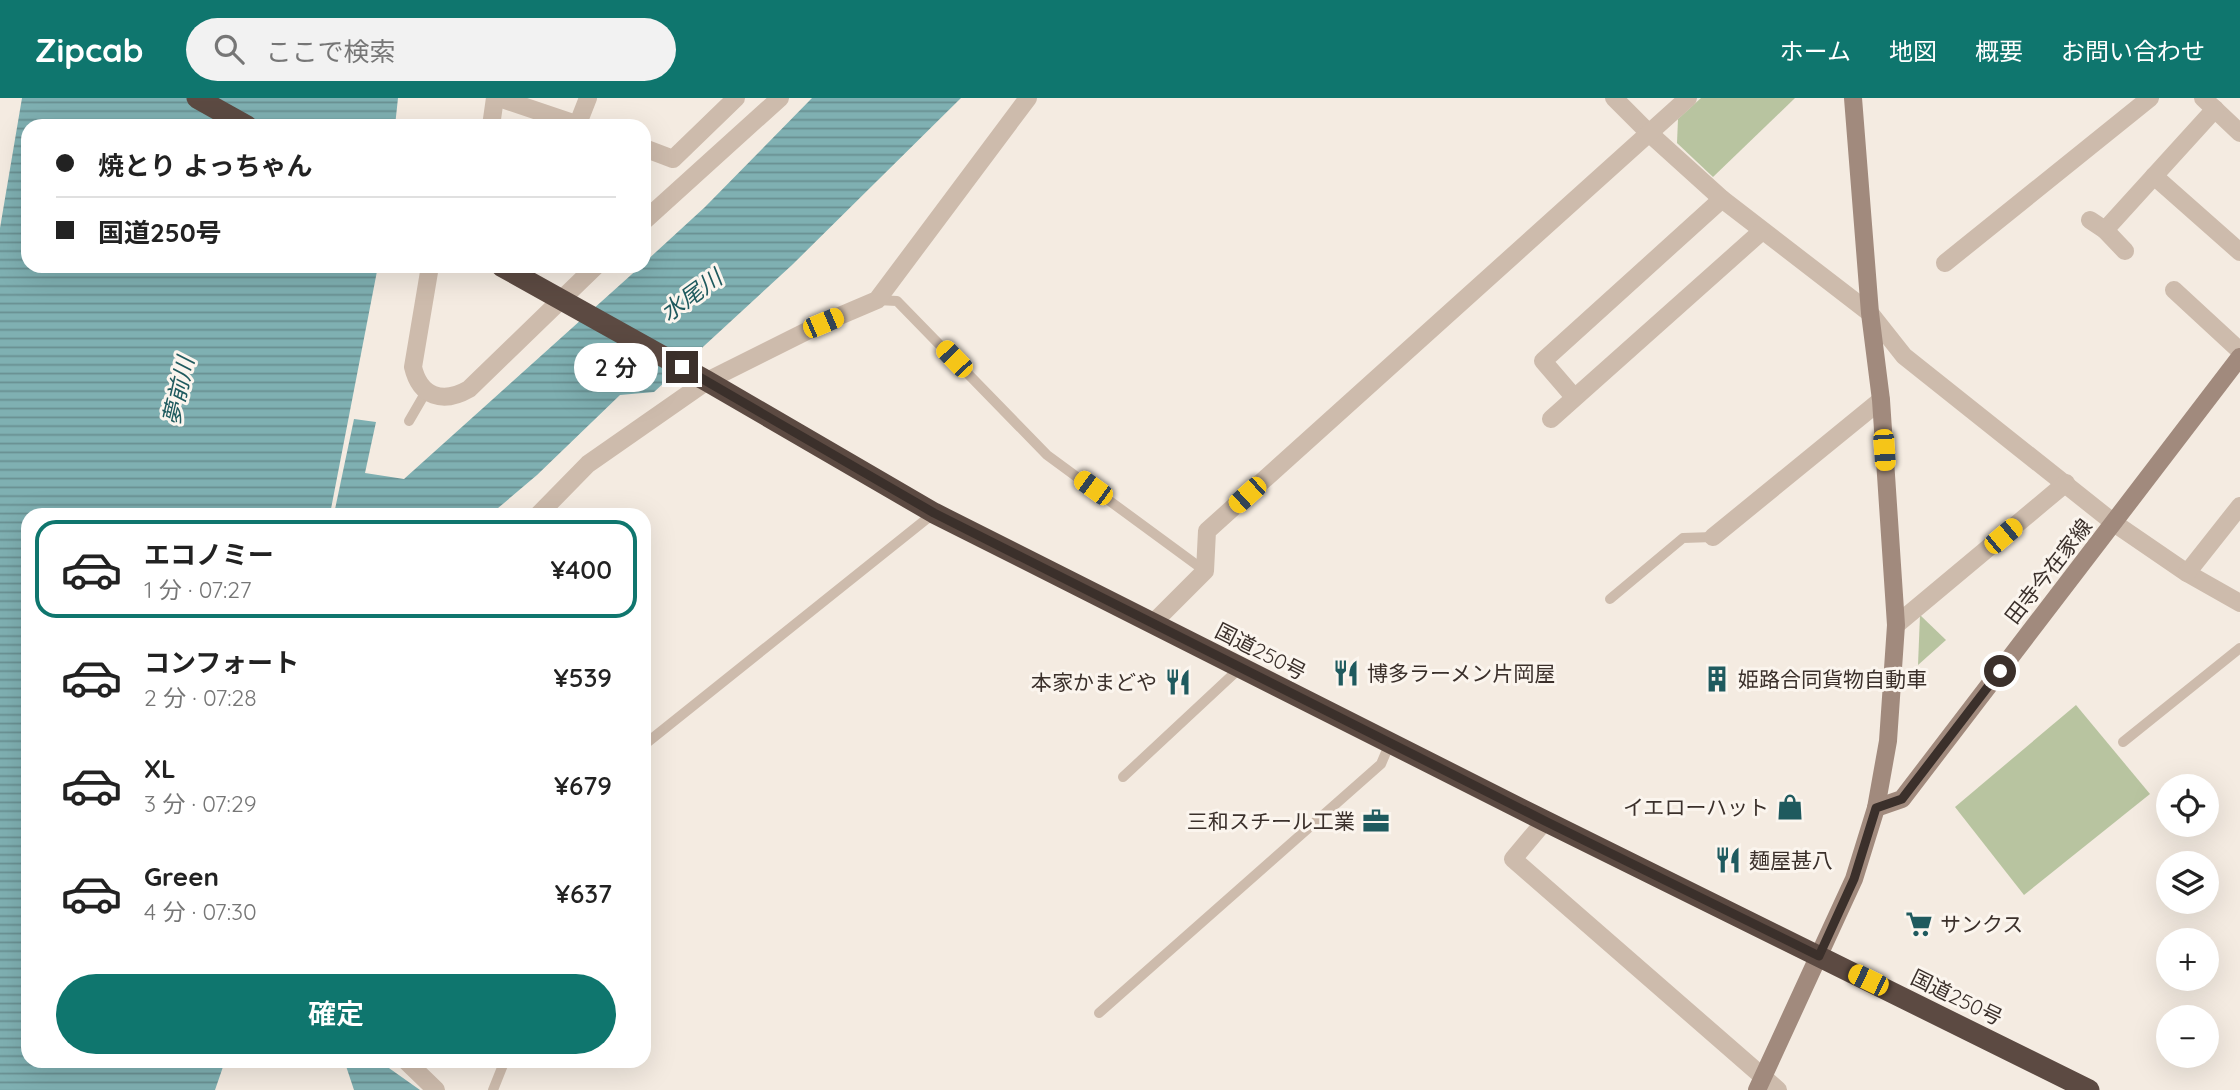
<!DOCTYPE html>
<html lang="ja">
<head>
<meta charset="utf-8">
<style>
  :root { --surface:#fff; --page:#f2f2f2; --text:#222; --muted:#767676; --line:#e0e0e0; --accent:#0f766e }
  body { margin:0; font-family:Quicksand,"Noto Sans JP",sans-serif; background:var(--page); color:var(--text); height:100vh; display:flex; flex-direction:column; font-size:26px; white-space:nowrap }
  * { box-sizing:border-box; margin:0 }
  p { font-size:23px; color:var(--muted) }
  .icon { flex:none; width:38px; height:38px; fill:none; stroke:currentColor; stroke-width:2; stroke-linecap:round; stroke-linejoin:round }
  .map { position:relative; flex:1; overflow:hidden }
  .side { position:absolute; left:21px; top:410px; width:630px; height:560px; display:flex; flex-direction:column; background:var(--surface); border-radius:21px; box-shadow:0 7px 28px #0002 }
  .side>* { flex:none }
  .guide { position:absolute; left:21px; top:21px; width:630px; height:154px; border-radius:21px; box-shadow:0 7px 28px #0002; display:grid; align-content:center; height:154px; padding:0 35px; background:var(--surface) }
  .tools { position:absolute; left:2156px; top:676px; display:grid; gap:14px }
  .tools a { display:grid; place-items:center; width:63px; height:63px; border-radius:50%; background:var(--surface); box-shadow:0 7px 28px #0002; font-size:35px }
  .end { position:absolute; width:32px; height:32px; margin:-16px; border:9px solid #3b302b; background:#fff; box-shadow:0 0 0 4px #fff }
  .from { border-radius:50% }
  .bubble { position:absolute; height:49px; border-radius:24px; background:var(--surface); box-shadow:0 7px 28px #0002; font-size:23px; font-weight:600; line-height:49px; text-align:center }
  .car { position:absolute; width:21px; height:42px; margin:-21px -10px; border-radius:9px; box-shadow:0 0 5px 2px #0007; background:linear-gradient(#f5c518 24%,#345 0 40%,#f5c518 0 76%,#345 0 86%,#f5c518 0) }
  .guide b { display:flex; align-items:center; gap:24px; height:66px; font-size:26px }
  .guide b+b { border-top:2px solid var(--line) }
  .guide i { width:18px; height:18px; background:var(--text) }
  ul { padding:12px 0 0; list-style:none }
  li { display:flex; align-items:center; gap:21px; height:98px; margin:0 14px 10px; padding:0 21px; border:4px solid transparent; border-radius:21px }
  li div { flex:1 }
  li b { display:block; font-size:26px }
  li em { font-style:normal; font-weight:600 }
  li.selected { border-color:var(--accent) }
  li>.icon { width:63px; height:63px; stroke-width:1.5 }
  .action { display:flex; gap:14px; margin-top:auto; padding:14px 35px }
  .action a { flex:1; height:80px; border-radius:42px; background:var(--accent); color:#fff; font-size:28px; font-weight:600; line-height:80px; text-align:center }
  header { display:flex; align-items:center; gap:42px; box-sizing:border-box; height:98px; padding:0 35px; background:var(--accent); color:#fff }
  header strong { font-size:33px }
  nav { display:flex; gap:38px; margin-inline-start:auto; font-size:24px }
  .search { width:490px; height:63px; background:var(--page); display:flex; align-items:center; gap:18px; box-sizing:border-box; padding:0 24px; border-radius:38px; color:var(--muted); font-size:26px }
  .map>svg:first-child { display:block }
  .park { fill:#b8c4a0 }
  .water { fill:url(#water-rules) }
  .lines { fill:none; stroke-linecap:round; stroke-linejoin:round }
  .lane { stroke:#cdbbac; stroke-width:10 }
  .street { stroke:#cdbbac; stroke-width:18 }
  .secondary { stroke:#a18a7d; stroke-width:18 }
  .highway { stroke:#5c4a42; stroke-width:21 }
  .route { stroke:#3b302b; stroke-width:9 }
  .labels { text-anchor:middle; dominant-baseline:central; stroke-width:6; stroke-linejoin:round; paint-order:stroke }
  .street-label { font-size:21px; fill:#3b302b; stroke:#fbf5ee }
  .poi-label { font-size:21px; fill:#3b302b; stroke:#fbf5ee; text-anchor:start }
  .water-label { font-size:23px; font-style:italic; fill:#1f5a5e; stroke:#fbf5ee }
</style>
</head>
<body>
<header>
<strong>Zipcab</strong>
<div class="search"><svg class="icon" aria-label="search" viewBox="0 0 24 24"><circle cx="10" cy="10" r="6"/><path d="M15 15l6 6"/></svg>ここで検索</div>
<nav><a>ホーム</a><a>地図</a><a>概要</a><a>お問い合わせ</a></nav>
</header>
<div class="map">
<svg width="2240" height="992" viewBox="0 0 2240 992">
  <defs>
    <pattern id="water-rules" width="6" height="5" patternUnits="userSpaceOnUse" patternTransform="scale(1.75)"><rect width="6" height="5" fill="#7fb0b2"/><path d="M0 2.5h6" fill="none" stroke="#699091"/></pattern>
  </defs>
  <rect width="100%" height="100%" fill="#f4ebe1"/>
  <!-- park -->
  <g class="park">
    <path d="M1701,0H1795L1713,79L1677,45L1678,21Z"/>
    <path d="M1920,517L1946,542L1918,567Z"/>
    <path d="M2076,607L2150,696L2024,797L1955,709Z"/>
  </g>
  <!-- water -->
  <g class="water">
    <path d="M22,0H398L395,28H28V168H378L330,416H28V962L225,963L215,992H0V130Z"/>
    <path d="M812,0H961L792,167L654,294L620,297L537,377L491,416H334L354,321L376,324L365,375L404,381L641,168H644V165L705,109Z"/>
    <path d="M333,963H379L420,992H354L346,968Z"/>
  </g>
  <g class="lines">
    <!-- lane -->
    <g class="lane">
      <path d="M877,202L897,203L1047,357L1205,473"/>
      <path d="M409,323L427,292"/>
      <path d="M1610,501L1683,440L1713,439"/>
      <path d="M2123,644L2240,550"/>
      <path d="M644,647L934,415"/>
      <path d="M1123,679L1240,570"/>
      <path d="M1099,915L1381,666L1390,645"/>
      <path d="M493,992L505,962"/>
    </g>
    <!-- street -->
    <g class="street">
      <path d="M499,0L582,28"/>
      <path d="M1614,0L1649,35L1722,101L1870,215L1904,258L2114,425L2187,475L2240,505"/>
      <path d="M2203,0L2240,35"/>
      <path d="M491,28L495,0"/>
      <path d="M577,28L588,0"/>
      <path d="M644,50L673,61L736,0"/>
      <path d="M2154,78L2240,154"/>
      <path d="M2090,122L2105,132L2125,153"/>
      <path d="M644,123L780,0"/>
      <path d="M2105,132L2215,11"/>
      <path d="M1945,165L2150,0"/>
      <path d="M430,168L413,269C420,299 443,306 469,291L596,168"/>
      <path d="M2174,192L2240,253"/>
      <path d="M1574,299L1543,263L1722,101"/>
      <path d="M1551,321L1762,133"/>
      <path d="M539,416L588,366L707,283L823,225L877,202L1028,0"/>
      <path d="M1713,439L1881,302"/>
      <path d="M2187,475L2240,408"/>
      <path d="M1153,525L1205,473L1207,433L1688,0"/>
      <path d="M1896,527L2066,385"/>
      <path d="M1545,723L1513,761L1778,992"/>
      <path d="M405,962L436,992"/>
    </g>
    <!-- secondary -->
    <g class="secondary">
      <path d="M1876,710L1902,701L2240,259"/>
      <path d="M1757,992L1854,781L1876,710L1888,643L1896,527L1881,302L1870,215L1853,0"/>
    </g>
    <!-- highway -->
    <g class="highway">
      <path d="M197,0L247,28"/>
      <path d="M501,168L707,283L934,415L1545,723L2089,992"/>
    </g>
  </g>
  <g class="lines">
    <!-- route -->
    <path class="route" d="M682,269L934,415L1545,723L1819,858L1854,781L1876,710L1902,701L2000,573"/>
  </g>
  <!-- icons -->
  <defs>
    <g id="restaurant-bare" transform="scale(2.1)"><path d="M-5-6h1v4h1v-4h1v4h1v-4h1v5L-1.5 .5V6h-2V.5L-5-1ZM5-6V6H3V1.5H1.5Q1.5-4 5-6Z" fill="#1f5a5e" stroke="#fbf5ee" stroke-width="2.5" paint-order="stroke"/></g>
    <g id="building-bare" transform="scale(2.1)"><path d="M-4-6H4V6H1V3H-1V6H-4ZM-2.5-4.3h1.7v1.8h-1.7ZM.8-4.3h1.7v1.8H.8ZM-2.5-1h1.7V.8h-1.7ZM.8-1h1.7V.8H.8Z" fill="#1f5a5e" stroke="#fbf5ee" stroke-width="2.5" paint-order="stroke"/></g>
    <g id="shop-bare" transform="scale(2.1)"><path d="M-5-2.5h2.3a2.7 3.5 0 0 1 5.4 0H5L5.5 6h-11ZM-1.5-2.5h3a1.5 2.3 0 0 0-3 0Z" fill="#1f5a5e" stroke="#fbf5ee" stroke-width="2.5" paint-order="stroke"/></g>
    <g id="office-bare" transform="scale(2.1)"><path d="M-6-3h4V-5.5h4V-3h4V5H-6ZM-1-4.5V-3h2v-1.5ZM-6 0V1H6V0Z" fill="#1f5a5e" stroke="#fbf5ee" stroke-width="2.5" paint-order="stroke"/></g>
    <g id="supermarket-bare" transform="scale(2.1)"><path d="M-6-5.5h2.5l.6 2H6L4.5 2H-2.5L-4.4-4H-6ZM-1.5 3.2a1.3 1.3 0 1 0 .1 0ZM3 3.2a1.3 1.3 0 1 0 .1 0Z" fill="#1f5a5e" stroke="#fbf5ee" stroke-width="2.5" paint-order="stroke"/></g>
  </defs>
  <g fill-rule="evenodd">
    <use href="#restaurant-bare" x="1346" y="575"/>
    <use href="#building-bare" x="1717" y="581"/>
    <use href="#restaurant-bare" x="1178" y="584"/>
    <use href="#shop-bare" x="1790" y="709"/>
    <use href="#office-bare" x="1376" y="723"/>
    <use href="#restaurant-bare" x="1728" y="762"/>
    <use href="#supermarket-bare" x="1919" y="826"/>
  </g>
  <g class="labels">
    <!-- street labels -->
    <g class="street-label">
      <text transform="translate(2048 473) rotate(-52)">田寺今在家線</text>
      <text transform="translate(1261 553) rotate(27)">国道250号</text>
      <text transform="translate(1957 899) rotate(26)">国道250号</text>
    </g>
    <!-- poi labels -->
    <g class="poi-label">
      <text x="1367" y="575">博多ラーメン片岡屋</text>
      <text x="1738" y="581">姫路合同貨物自動車</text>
      <text x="1157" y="584" text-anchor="end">本家かまどや</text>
      <text x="1769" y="709" text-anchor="end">イエローハット</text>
      <text x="1355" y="723" text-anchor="end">三和スチール工業</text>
      <text x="1749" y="762">麺屋甚八</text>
      <text x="1940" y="826">サンクス</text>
    </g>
    <!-- water labels -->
    <g class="water-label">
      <text transform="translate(691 197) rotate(-36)">水尾川</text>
      <text transform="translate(178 293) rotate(-77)">夢前川</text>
    </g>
  </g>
</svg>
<div class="tools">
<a><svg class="icon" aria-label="locate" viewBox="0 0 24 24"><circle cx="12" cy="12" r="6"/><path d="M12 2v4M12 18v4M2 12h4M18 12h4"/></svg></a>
<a><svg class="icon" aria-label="layers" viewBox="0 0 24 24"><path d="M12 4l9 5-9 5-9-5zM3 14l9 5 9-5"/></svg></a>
<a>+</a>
<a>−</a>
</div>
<i class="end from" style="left:2000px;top:573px"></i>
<i class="end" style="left:682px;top:269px"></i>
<div class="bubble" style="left:574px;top:245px;width:84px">2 分</div>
<i class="car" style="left:823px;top:225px;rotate:67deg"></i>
<i class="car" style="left:954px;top:261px;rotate:316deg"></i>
<i class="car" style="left:1884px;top:352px;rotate:176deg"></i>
<i class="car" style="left:1093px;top:390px;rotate:306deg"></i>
<i class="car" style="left:1247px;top:397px;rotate:228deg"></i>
<i class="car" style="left:2003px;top:438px;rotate:50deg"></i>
<i class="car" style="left:1868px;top:882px;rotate:296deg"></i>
<div class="guide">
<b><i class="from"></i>焼とり よっちゃん</b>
<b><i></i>国道250号</b>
</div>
<section class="side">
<ul>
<li class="selected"><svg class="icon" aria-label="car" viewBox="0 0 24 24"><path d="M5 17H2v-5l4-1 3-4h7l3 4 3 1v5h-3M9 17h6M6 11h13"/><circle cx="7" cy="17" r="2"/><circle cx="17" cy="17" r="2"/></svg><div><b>エコノミー</b><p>1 分 · 07:27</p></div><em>¥400</em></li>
<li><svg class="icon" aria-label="car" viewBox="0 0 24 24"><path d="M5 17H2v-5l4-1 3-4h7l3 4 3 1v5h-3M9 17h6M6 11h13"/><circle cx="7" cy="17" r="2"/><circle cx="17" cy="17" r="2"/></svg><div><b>コンフォート</b><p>2 分 · 07:28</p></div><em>¥539</em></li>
<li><svg class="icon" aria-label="car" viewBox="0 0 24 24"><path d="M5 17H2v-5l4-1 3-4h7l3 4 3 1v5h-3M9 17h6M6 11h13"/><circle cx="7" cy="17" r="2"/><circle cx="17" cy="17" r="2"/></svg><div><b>XL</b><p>3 分 · 07:29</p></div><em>¥679</em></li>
<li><svg class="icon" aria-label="car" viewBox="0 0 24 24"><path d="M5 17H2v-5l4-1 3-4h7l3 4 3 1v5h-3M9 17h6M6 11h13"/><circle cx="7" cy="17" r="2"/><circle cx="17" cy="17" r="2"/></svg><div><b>Green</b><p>4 分 · 07:30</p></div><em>¥637</em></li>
</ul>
<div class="action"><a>確定</a></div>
</section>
</div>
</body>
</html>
